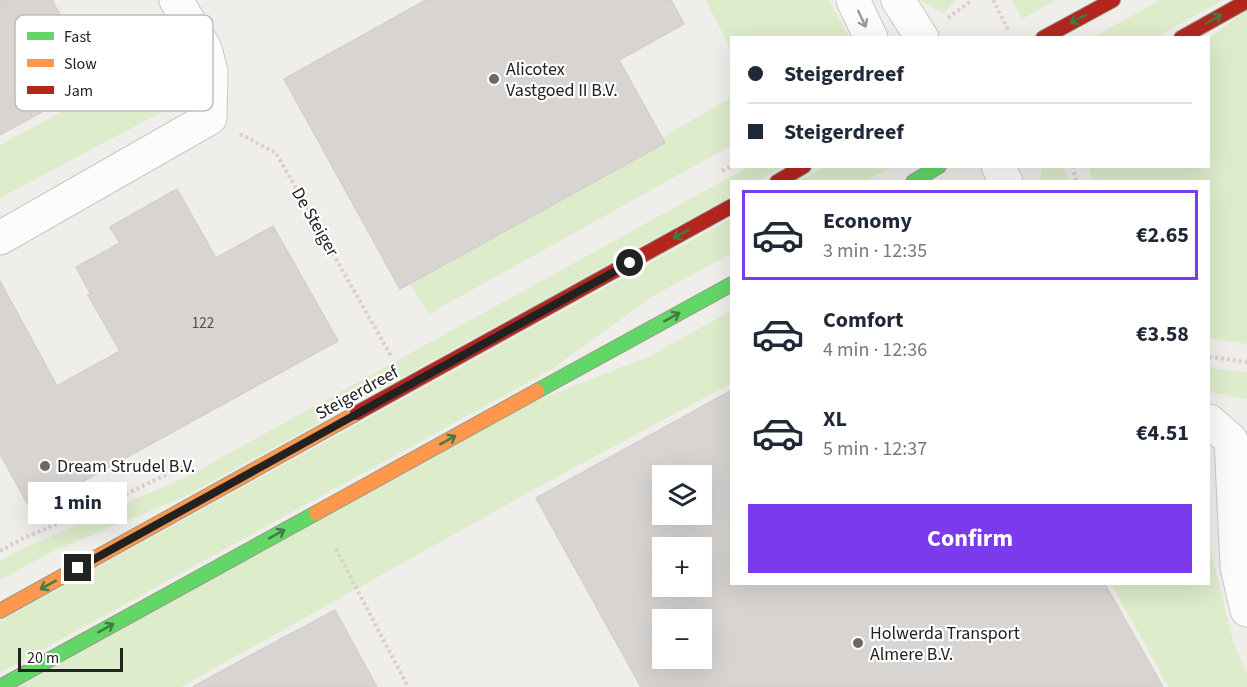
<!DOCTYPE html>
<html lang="en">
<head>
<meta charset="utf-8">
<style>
  :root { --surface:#fff; --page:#f2f2f3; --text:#1f2937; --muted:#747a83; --line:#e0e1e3; --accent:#7c3aed }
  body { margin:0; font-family:"Source Sans 3",sans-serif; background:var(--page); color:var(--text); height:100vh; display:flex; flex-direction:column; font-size:22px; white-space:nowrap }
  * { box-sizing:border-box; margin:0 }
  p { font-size:20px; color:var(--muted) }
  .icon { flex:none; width:33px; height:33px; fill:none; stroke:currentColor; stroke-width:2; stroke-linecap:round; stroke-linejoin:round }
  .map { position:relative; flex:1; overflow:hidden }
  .drawer { position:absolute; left:730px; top:180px; width:480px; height:405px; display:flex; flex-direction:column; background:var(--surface); border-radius:0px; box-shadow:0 6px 24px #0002 }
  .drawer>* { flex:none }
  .banner { position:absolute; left:730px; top:36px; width:480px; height:132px; border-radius:0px; box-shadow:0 6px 24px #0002; display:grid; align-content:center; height:132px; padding:0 18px; background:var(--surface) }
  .controls { position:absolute; left:652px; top:465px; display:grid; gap:12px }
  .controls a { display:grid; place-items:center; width:60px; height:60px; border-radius:0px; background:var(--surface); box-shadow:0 6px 24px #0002; font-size:30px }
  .scale { position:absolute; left:18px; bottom:15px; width:105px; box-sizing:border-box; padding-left:6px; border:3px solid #222; border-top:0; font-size:16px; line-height:21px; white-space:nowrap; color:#222; -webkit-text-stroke:4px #fff; paint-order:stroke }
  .end { position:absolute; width:27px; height:27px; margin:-14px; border:8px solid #222; background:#fff; box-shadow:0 0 0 3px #fff }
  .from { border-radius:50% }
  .bubble { position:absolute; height:42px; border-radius:0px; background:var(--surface); box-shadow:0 6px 24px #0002; font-size:20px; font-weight:700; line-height:42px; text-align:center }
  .banner b { display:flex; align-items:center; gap:21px; height:57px; font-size:22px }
  .banner b+b { border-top:2px solid var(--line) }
  .banner i { width:15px; height:15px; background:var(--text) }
  ul { padding:10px 0 0; list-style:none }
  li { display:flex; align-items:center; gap:18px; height:90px; margin:0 12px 9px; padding:0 6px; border:3px solid transparent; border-radius:0px }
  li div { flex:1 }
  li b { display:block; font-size:22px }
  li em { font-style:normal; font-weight:700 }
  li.current { border-color:var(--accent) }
  li>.icon { width:54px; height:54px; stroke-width:1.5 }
  .cta { display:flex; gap:12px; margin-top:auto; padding:12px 18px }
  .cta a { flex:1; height:69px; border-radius:0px; background:var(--accent); color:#fff; font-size:24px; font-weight:700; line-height:69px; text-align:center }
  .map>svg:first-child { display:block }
  .grass { fill:#ddeccb }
  .building { fill:#d7d4d2; stroke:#d3d0cc; stroke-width:1.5; fill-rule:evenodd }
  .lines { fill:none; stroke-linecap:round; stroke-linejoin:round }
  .street-casing { stroke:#c9c8c7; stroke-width:35 }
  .fast-casing { stroke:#999a82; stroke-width:16 }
  .slow-casing { stroke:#999a82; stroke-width:16 }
  .jam-casing { stroke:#999a82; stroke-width:16 }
  .path { stroke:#dccecd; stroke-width:4; stroke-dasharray:3 3; stroke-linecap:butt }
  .street { stroke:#fdfcfc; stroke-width:33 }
  .fast { stroke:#63d668; stroke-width:14 }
  .slow { stroke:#ff974d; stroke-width:14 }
  .jam { stroke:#b3261e; stroke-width:14 }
  .oneway { stroke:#9a9a9a }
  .oneway2 { stroke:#427c45 }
  .route { stroke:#222; stroke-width:8 }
  .poi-dot { fill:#6a6968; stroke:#fff; stroke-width:2 }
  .labels { text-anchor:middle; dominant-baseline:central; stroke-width:4.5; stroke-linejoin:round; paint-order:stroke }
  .number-label { font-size:15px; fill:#4f4e4e }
  .poi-label { font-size:18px; fill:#222; stroke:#fff; text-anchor:start }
  .street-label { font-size:18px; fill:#222; stroke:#fff }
  .key { fill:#fff; stroke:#bdbdbd; stroke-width:1.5 }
  .key-label { font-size:16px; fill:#222 }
</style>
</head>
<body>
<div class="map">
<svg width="1247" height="687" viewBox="0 0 1247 687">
  <rect width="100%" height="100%" fill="#f0eeeb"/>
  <!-- grass -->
  <g class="grass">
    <path d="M706,0H829L849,37L732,38V53Z"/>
    <path d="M919,0H957L943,13Z"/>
    <path d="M1012,0H1056L1022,19Z"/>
    <path d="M1160,0H1223L1156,37L1092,38Z"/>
    <path d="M1247,10V344L1209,338V182L1095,181L1090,174V167L1209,166V38Z"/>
    <path d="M87,31L102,58L149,57L155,36L178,82L173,106L0,198V145L97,93L72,32Z"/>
    <path d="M732,97V145L429,314L405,277L656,141Z"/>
    <path d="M748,167H782L758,181L732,182V196L182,498L55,550L0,580V561L22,549L186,477Z"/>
    <path d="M825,167H892L865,181L798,182Z"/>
    <path d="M1042,167H1064L1068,181H1040Z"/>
    <path d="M732,218V253L653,296L552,369L0,673V621Z"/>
    <path d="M732,310V383L542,485L181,687H18L528,404L650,356Z"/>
    <path d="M1209,365L1216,369L1247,372V399L1209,392Z"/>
    <path d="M1209,543L1233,642L1247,673V687H1169L1111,584H1209Z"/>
  </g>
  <!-- building -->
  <g class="building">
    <path d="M0,0H52L97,82L0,135Z"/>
    <path d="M426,0H671L684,24L619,60L665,143L400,289L284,79Z"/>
    <path d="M177,189L216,258L273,226L338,341L31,510L0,454V281L57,386L120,351L88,295H91L76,267L120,243L110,227Z"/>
    <path d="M732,390V584H1105L1163,687H641L536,498ZM663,476H702V514H663ZM663,548H702V586H663ZM663,620H702V658H663Z"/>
    <path d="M335,610L377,687H193L251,655Z"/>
  </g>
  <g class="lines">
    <!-- street casing -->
    <g class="street-casing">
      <g id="street">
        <path d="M853,0L871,38"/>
        <path d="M898,0L922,38"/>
        <path d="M998,166L1006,182"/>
        <path d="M0,238L210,118L211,71L205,49L176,0"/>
        <path d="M1209,421L1231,440L1237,567L1247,610"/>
      </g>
    </g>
    <!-- fast casing -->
    <g class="fast-casing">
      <g id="fast">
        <path d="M913,182L939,166"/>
        <path d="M537,391L732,284"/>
        <path d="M0,687L316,513"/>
      </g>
    </g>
    <!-- slow casing -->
    <g class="slow-casing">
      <g id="slow">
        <path d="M316,513L537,391"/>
        <path d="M0,611L357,413"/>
      </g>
    </g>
    <!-- jam casing -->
    <g class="jam-casing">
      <g id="jam">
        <path d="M1043,38L1113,0"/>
        <path d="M1181,38L1247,1"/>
        <path d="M777,182L804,166"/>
        <path d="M357,413L732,206"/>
      </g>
    </g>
    <!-- path -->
    <g class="path">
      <path d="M993,0L1009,31"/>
      <path d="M948,18L972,0"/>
      <path d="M240,134L276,153L391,356"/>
      <path d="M1073,166L1076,182"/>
      <path d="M722,171L732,166"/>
      <path d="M1209,357L1247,362"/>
      <path d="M336,549L408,687"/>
      <path d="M0,551L24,538L114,500L192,462"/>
    </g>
    <!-- street -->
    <use href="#street" class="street"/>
    <!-- fast -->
    <use href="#fast" class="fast"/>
    <!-- slow -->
    <use href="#slow" class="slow"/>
    <!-- jam -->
    <use href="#jam" class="jam"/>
  </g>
  <!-- one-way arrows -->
  <defs><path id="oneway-shaft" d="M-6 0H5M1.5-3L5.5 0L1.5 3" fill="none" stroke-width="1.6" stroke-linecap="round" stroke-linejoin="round" transform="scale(1.5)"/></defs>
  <use class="oneway" href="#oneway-shaft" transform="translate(862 19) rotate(65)"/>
  <g class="oneway2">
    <use href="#oneway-shaft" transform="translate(1078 19) rotate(152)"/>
    <use href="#oneway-shaft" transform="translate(1214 19) rotate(-29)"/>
    <use href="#oneway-shaft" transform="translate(681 234) rotate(151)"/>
    <use href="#oneway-shaft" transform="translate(672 317) rotate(-29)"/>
    <use href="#oneway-shaft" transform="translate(448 440) rotate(-29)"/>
    <use href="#oneway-shaft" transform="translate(277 534) rotate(-29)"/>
    <use href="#oneway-shaft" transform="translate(48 585) rotate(151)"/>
    <use href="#oneway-shaft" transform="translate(106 628) rotate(-29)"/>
  </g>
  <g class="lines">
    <!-- route -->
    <path class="route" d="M78,568L630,263"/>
  </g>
  <!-- markers -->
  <g class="poi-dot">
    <circle cx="494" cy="79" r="6"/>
    <circle cx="45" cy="466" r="6"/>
    <circle cx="858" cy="643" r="6"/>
  </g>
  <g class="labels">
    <!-- number labels -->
    <g class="number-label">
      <text x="203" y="323">122</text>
    </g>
    <!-- poi labels -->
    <g class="poi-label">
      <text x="506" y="69">Alicotex<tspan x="506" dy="21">Vastgoed II B.V.</tspan></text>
      <text x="57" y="466">Dream Strudel B.V.</text>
      <text x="870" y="633">Holwerda Transport<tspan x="870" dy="21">Almere B.V.</tspan></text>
    </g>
    <!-- street labels -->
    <g class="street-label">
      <text transform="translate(315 222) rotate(60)">De Steiger</text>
      <text transform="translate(357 393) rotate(-29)">Steigerdreef</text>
    </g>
  </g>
  <!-- legend -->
  <rect x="15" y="15" width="198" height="96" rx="9" class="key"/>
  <rect x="27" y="32" width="27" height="8" fill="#63d668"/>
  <rect x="27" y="59" width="27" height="8" fill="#ff974d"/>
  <rect x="27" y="86" width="27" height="8" fill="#b3261e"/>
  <g class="key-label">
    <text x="64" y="42">Fast</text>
    <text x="64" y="69">Slow</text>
    <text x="64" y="96">Jam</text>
  </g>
</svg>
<div class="controls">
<a><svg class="icon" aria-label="layers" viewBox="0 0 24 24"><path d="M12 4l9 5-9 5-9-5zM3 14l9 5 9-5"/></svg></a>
<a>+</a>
<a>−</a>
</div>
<div class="scale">20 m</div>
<i class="end from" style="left:630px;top:263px"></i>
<i class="end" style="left:78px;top:568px"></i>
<div class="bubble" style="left:28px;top:482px;width:99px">1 min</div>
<div class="banner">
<b><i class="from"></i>Steigerdreef</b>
<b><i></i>Steigerdreef</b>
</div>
<section class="drawer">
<ul>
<li class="current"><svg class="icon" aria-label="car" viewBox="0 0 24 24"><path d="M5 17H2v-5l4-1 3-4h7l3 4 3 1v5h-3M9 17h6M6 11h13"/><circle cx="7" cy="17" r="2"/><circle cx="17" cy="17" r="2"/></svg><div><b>Economy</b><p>3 min · 12:35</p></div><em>€2.65</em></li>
<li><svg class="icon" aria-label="car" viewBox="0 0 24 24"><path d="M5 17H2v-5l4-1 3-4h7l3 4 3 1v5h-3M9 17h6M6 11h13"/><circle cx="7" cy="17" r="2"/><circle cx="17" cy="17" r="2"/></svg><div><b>Comfort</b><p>4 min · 12:36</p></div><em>€3.58</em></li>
<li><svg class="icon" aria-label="car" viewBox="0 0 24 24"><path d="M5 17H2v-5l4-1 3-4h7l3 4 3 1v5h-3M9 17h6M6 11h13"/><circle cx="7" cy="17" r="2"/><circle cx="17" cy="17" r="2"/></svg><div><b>XL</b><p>5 min · 12:37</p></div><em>€4.51</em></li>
</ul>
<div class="cta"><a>Confirm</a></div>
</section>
</div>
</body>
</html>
